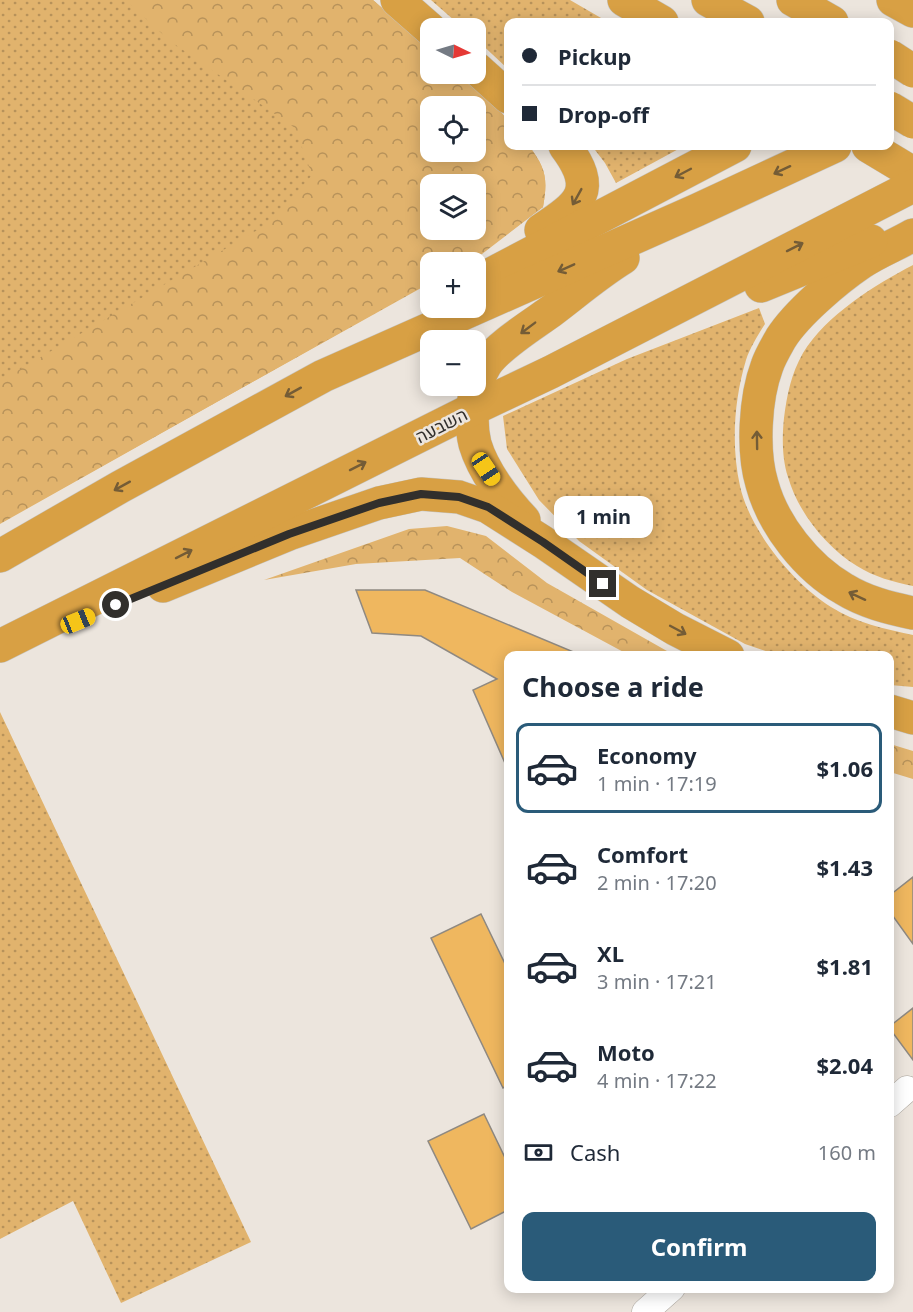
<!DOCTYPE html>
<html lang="en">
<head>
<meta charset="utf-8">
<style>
  :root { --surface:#fff; --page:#f6f6f7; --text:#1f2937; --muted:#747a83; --line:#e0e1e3; --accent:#2a5b79 }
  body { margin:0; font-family:"Noto Sans",Heebo,sans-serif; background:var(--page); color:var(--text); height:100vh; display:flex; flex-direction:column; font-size:22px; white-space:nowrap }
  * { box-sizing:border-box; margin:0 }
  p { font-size:20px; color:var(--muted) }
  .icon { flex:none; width:33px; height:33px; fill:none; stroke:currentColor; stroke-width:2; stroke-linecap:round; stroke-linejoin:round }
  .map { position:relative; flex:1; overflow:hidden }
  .side { position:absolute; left:504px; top:651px; width:390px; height:642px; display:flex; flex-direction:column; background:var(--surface); border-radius:12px; box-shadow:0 3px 15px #0003 }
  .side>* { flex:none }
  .banner { position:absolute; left:504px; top:18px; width:390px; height:132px; border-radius:12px; box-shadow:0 3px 15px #0003; display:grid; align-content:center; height:132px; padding:0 18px; background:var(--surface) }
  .needle { width:39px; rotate:95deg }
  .controls { position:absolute; left:420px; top:18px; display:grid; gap:12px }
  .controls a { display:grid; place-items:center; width:66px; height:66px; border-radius:12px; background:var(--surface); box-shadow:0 3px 15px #0003; font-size:30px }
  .end { position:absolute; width:27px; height:27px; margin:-14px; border:8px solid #312f2c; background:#fff; box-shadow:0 0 0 3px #fff }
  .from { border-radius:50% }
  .bubble { position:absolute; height:42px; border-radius:12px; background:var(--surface); box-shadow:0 3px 15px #0003; font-size:20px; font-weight:700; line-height:42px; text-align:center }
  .car { position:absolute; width:18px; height:36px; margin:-18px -9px; border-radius:8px; box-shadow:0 0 4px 2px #0007; background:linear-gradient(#f5c518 24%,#345 0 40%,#f5c518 0 76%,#345 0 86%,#f5c518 0) }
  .banner b { display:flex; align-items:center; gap:21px; height:57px; font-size:22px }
  .banner b+b { border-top:2px solid var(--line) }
  .banner i { width:15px; height:15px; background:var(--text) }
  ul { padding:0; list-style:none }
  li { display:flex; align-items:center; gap:18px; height:90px; margin:0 12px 9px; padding:0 6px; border:3px solid transparent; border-radius:12px }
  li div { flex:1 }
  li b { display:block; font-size:22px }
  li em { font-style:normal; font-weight:700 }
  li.selected { border-color:var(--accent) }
  li>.icon { width:54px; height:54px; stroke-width:1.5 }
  h2 { padding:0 18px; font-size:27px; line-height:72px }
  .pay { display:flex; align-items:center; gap:15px; height:66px; padding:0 18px; font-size:22px }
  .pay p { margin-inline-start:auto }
  .cta { display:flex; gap:12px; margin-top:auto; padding:12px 18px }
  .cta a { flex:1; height:69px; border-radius:12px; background:var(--accent); color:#fff; font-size:24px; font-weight:700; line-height:69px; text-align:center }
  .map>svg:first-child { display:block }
  .grass { fill:url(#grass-dots); fill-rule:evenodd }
  .forest { fill:url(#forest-crowns); fill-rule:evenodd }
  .building { fill:#efb75f; stroke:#8f8981; stroke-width:1.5 }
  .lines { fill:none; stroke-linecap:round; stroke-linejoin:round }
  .minor-casing { stroke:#a8a29a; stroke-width:27 }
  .highway-casing { stroke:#c5c5c4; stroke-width:34 }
  .minor { stroke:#fff; stroke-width:26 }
  .highway { stroke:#d8a044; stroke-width:33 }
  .highway-bridge-casing { stroke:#c5c5c4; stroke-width:34; stroke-linecap:butt }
  .highway-bridge { stroke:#d8a044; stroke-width:33 }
  .oneway { stroke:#745c36 }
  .route { stroke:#312f2c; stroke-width:8 }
  .labels { text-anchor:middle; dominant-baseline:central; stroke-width:5; stroke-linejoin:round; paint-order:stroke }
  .street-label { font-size:18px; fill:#312f2c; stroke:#ece5dd }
</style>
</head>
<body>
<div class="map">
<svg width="913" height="1312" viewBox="0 0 913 1312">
  <defs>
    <pattern id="grass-dots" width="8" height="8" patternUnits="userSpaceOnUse" patternTransform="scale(1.5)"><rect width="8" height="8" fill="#e1b36d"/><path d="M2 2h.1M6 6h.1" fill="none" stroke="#b7925a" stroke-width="1.8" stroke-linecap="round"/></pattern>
    <pattern id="forest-crowns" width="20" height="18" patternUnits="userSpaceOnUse" patternTransform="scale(1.5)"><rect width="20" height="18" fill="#e1b36d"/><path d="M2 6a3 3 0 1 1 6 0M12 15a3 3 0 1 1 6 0" fill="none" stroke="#b7925a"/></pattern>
  </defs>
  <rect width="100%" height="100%" fill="#ece5dd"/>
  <!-- grass -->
  <g class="grass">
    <path d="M0,0H373L430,50V74H458L497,107L508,121V146H529C546,168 548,179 543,207L475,258L468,262H430V283L0,523ZM430,106H476V152H430ZM430,184H476V230H430Z"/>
    <path d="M431,0H570L608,22H508V69L476,39V28H463Z"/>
    <path d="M592,146H684L616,183L605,163Z"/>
    <path d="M913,265V586C894,582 874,577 857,566C826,547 798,512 788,477C782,459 782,437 784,418C787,395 791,374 803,353C826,315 875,285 913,265Z"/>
    <path d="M759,308L765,324C758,335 750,348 746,360C734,400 731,446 740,486C750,531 793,583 831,607C856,623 885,629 913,635V687L890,685V656L777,655L745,644L647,590L579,541L539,500L507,449L503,416L627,359Z"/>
    <path d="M0,712L251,1242L121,1303L73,1201L0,1239Z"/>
  </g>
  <!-- forest -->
  <g class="forest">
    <path d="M126,0H373L430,50V74H458L497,107L508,121V146H529C546,168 548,179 543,207L482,254L466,262H430V282L0,524V381L271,222L312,175L295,128L170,41ZM430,106H476V152H430ZM430,184H476V230H430Z"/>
    <path d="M447,526L486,536L547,583L674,655H629L512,592L460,558L356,564L264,580L409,529Z"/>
    <path d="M890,744L913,751V779L890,772Z"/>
  </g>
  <!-- building -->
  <g class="building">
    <path d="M356,590H425L576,653L577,656H508V770L473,690L497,679L421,636L372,633Z"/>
    <path d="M913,877V944L890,912V895Z"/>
    <path d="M481,914L508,970V1085L503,1088L431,938Z"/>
    <path d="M913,1008V1060L890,1029V1026Z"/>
    <path d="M484,1114L508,1164V1210L471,1229L428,1141Z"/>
  </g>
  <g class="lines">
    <!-- minor casing -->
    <g class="minor-casing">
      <g id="minor">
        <path d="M890,1104L907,1089"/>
        <path d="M645,1312L672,1288"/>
      </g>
    </g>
    <!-- highway casing -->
    <g class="highway-casing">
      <g id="highway">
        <path d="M397,0L430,29"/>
        <path d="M624,0L662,22"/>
        <path d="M708,0L748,22"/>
        <path d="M793,0L832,22"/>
        <path d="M893,0L913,11"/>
        <path d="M476,68L508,97"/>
        <path d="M868,146L913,173"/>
        <path d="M541,230C581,204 598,190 565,146"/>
        <path d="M913,235C896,245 877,252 861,263C836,280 797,313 781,338C776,347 770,357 767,366C755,398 752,451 762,484C773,525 807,568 844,589C865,602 889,608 913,613"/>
        <path d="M476,282L735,146"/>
        <path d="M761,286L871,241"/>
        <path d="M524,520C505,500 483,471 475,444C469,420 473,384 486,364C498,346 532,325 550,312C574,294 597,274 623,258"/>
        <path d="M0,556L120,487L323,376L697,210L835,146"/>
        <path d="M163,586L289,534L379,503L421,494L459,497L488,507L543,542L630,602L675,629L728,656"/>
        <path d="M0,646L473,409L551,372L913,186"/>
        <path d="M890,711L913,718"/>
      </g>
    </g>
    <!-- minor -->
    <use href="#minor" class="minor"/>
    <!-- highway -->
    <use href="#highway" class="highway"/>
    <!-- highway-bridge casing -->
    <g class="highway-bridge-casing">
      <g id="highway-bridge">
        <path d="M890,56L913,71"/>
        <path d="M890,108L913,122"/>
      </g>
    </g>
    <!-- highway-bridge -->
    <use href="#highway-bridge" class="highway-bridge"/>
  </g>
  <!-- one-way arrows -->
  <defs><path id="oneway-shaft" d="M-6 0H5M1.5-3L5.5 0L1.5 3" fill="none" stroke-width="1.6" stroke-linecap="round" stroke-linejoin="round" transform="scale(1.5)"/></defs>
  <g class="oneway">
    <use href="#oneway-shaft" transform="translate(782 170) rotate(155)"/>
    <use href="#oneway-shaft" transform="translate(683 173) rotate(152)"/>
    <use href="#oneway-shaft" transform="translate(577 197) rotate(119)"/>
    <use href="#oneway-shaft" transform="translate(795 247) rotate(-27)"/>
    <use href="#oneway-shaft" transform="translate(566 268) rotate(156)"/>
    <use href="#oneway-shaft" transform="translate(528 328) rotate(143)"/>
    <use href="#oneway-shaft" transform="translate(293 392) rotate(151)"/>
    <use href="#oneway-shaft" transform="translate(757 440) rotate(-91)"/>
    <use href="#oneway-shaft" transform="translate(358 466) rotate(-27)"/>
    <use href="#oneway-shaft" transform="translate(122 486) rotate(151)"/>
    <use href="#oneway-shaft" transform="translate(184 554) rotate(-27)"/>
    <use href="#oneway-shaft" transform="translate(857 596) rotate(-155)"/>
    <use href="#oneway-shaft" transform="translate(678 630) rotate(28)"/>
  </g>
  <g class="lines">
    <!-- route -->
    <path class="route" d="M116,605L289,534L379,503L421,494L459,497L488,507L543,542L603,584"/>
  </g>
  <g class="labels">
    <!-- street labels -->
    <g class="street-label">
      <text transform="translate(441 425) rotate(-27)">השבעה</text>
    </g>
  </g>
</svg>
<div class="controls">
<a><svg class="needle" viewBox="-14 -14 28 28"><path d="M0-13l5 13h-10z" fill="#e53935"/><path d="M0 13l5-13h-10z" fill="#747a83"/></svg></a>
<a><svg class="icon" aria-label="locate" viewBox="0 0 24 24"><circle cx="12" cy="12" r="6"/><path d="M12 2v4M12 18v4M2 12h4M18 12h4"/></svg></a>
<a><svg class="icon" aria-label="layers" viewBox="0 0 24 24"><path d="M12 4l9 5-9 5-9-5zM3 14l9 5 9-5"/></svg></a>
<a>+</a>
<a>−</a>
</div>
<i class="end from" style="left:116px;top:605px"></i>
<i class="end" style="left:603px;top:584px"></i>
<div class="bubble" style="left:554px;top:496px;width:99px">1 min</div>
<i class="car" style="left:486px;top:469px;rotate:146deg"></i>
<i class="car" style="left:78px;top:621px;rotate:68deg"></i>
<div class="banner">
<b><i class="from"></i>Pickup</b>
<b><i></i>Drop-off</b>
</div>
<section class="side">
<h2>Choose a ride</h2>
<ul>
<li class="selected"><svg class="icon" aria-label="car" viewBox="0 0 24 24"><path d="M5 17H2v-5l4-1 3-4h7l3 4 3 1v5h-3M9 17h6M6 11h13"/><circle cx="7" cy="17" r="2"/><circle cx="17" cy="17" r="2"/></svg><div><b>Economy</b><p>1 min · 17:19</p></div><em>$1.06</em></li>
<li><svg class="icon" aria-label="car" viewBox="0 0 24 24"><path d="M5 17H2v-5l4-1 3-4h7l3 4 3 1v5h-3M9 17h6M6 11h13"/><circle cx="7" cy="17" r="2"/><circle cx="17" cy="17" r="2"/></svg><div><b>Comfort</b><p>2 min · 17:20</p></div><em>$1.43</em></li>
<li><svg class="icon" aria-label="car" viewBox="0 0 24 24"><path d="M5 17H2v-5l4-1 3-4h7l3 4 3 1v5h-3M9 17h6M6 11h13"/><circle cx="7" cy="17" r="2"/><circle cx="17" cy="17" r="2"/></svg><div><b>XL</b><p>3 min · 17:21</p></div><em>$1.81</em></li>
<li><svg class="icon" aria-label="car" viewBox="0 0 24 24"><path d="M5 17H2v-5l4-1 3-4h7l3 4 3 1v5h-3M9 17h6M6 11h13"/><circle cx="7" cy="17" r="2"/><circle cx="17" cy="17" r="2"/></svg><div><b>Moto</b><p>4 min · 17:22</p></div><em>$2.04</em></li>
</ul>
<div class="pay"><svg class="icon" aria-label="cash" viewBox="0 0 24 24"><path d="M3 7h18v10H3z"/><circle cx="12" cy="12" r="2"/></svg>Cash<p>160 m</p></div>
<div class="cta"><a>Confirm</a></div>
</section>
</div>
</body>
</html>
